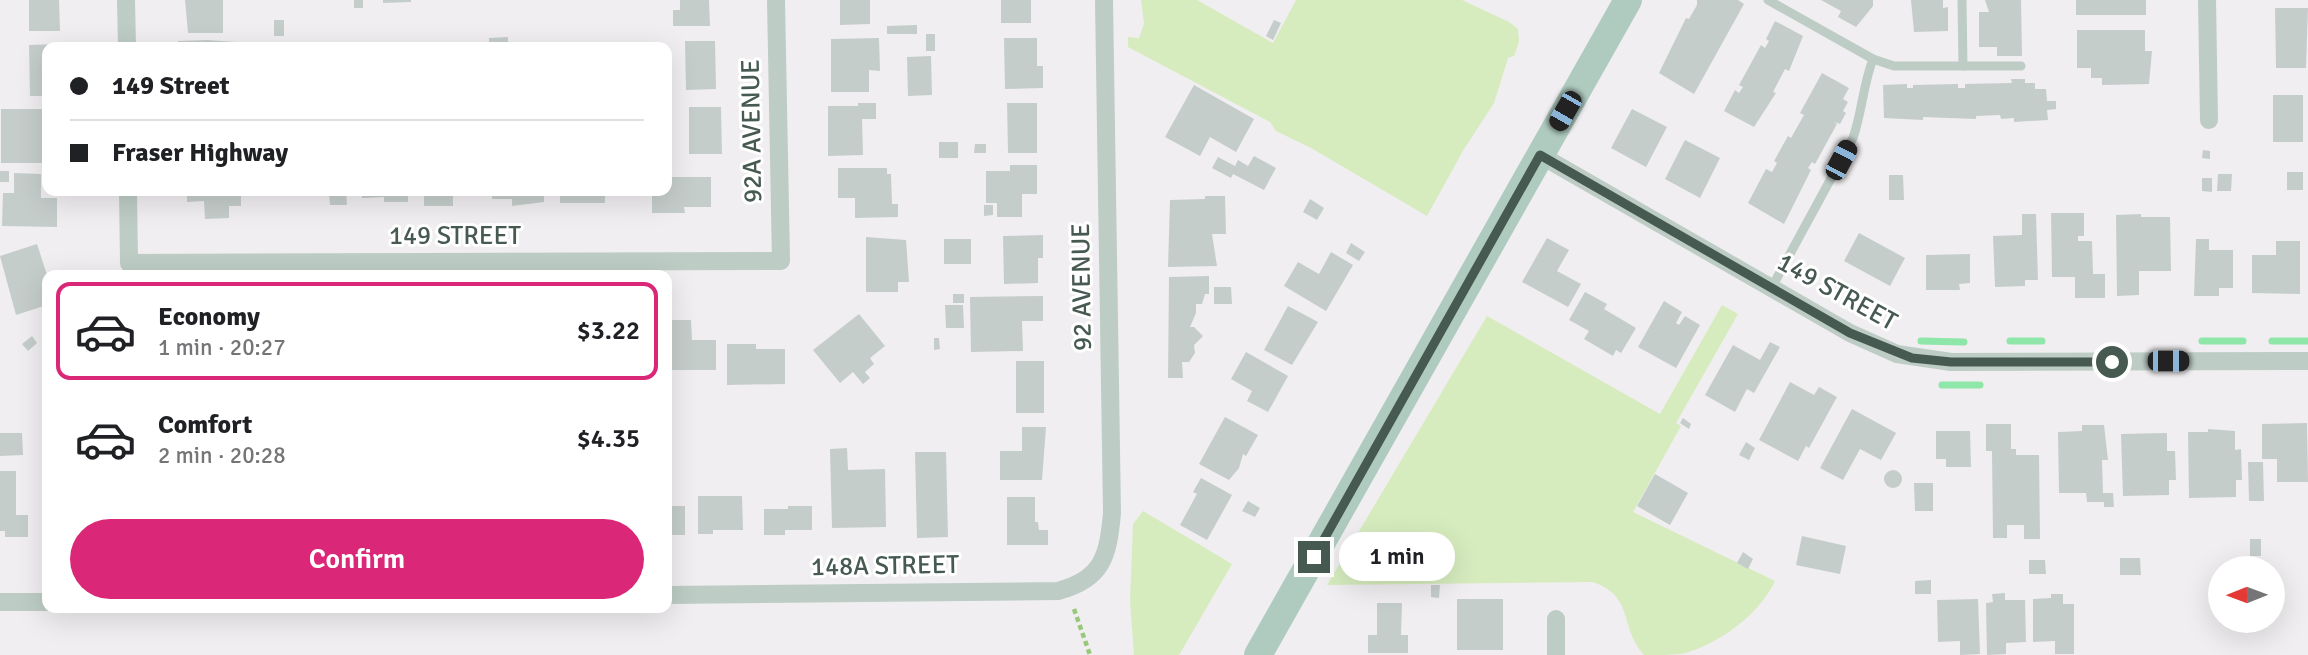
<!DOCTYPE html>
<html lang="en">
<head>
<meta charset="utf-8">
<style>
  :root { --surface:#fff; --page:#f2f2f2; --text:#202124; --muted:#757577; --line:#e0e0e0; --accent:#db2777 }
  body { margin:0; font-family:Signika,sans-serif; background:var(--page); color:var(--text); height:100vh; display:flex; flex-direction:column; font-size:26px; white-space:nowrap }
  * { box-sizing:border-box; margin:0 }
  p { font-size:23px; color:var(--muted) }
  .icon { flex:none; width:38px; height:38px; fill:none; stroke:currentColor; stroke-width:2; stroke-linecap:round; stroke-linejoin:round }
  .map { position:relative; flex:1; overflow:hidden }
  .side { position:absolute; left:42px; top:270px; width:630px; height:343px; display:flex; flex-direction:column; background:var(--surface); border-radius:14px; box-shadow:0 7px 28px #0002 }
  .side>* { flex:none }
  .guide { position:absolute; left:42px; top:42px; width:630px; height:154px; border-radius:14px; box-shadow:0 7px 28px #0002; display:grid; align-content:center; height:154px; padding:0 28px; background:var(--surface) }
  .needle { width:46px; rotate:269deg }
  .buttons { position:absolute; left:2208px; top:556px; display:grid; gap:14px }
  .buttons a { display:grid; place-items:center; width:77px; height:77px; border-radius:50%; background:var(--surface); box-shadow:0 7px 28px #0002; font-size:35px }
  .end { position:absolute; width:32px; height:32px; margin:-16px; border:9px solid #475a52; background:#fff; box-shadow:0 0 0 4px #fff }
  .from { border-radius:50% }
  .bubble { position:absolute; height:49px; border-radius:24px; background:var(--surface); box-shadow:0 7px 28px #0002; font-size:23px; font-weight:600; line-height:49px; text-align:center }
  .car { position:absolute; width:21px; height:42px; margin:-21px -10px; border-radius:9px; box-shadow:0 0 5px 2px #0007; background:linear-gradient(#222 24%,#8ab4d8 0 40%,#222 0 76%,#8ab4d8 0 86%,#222 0) }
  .guide b { display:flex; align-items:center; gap:24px; height:66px; font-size:26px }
  .guide b+b { border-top:2px solid var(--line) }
  .guide i { width:18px; height:18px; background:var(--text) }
  ul { padding:12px 0 0; list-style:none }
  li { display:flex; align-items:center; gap:21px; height:98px; margin:0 14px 10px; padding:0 14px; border:4px solid transparent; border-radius:14px }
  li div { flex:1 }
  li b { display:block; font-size:26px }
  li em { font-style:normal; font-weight:600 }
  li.active { border-color:var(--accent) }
  li>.icon { width:63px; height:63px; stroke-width:1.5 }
  .action { display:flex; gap:14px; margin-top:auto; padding:14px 28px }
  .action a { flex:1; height:80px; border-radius:42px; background:var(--accent); color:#fff; font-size:28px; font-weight:600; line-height:80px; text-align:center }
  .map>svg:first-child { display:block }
  .green { fill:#d6ecbe }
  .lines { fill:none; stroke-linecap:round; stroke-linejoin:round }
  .stream { stroke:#8ee6a8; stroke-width:7 }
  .building { fill:#c5cdcb }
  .path { stroke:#98c879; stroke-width:4.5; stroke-dasharray:5 3.5; stroke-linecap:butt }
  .lane { stroke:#bdccc5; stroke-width:9 }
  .street { stroke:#bdccc5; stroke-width:18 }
  .primary { stroke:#afcbc0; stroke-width:28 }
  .route { stroke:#475a52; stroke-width:9 }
  .labels { text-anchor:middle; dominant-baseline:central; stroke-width:6; stroke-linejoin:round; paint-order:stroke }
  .street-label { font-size:26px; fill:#475a52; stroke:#fff }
</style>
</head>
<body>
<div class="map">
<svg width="2308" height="655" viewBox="0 0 2308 655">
  <rect width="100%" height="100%" fill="#f0eef0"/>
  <!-- green -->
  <g class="green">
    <path d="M1141,0H1197L1273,43L1296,0H1462L1509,22L1518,29L1519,42L1514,56L1508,58L1494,103L1464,149L1427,216L1311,148L1276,131L1270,122L1128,47V37L1139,38L1144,24Z"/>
    <path d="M1722,305L1738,314L1676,423L1681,426L1633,512L1775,581C1759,615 1719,644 1682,654C1671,655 1656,655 1644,655C1619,627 1635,597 1593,582L1327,585L1487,316L1660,414Z"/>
    <path d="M1143,511L1232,564L1179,655H1134L1130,601L1133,524Z"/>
  </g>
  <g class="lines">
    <!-- stream -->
    <g class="stream">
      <path d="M1921,341L1964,342"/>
      <path d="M2010,341H2042"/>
      <path d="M2202,341H2243"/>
      <path d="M2272,341H2307"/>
      <path d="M1942,385H1980"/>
    </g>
  </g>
  <!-- building -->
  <g class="building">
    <path d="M29,0H59L60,31H29Z"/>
    <path d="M185,0H223V33H188Z"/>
    <rect x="354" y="0" width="9" height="8"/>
    <path d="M383,0H411V2L383,3Z"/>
    <path d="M680,0H709L710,26H673V10H680Z"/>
    <path d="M840,0H870V24L840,25Z"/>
    <rect x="1001" y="0" width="30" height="23"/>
    <path d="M1697,0H1738L1744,4L1694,94L1659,73L1686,18L1689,19L1697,5Z"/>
    <path d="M1821,0H1873V6L1856,27L1838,17L1841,11Z"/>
    <path d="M1911,0H1943V8L1948,7V31L1914,32Z"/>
    <path d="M1985,0H2021L2022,56H1997V47H1979V12H1989Z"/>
    <rect x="2076" y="0" width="70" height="15"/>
    <path d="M2275,8H2308L2306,68H2276Z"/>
    <rect x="274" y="20" width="10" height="16"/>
    <path d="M1274,20L1281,23L1273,40L1266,36Z"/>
    <path d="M1775,21L1803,36L1789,71L1785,69L1773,92L1776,93L1754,127L1724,111L1735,90L1739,93L1743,87L1739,85L1761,45L1765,48L1769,41L1766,39Z"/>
    <path d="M917,25V34H887V26Z"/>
    <path d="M2077,30H2145V51H2152L2149,84L2102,85V78H2091V68H2077Z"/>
    <rect x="926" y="34" width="9" height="17"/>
    <path d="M508,37V47H489V38Z"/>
    <path d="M879,38L880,71L869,70V92H831V39Z"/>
    <path d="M1004,38H1037V66H1043V88L1005,89Z"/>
    <path d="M207,40L250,43V47H178V41Z"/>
    <path d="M685,41H715L716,89L686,90Z"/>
    <path d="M61,44V47H47V96H30L29,45Z"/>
    <path d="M931,56L932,95L908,96L907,57Z"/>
    <path d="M1822,73L1849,88L1843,99L1848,102L1843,111L1846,113L1840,124L1834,122L1837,124L1815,164L1812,162L1808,168L1811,170L1784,224L1748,203L1766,169L1772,172L1777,163L1774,161L1788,136L1791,138L1804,115L1800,113Z"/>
    <path d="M2011,79H2025V83H2035V89H2046L2047,101H2056V109L2047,110L2048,120L2014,122V118L2001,119L2000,115L1976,116V119L1923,117V120L1884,118L1883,85L1907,84V88H1913V85L1958,84V88H1965V84L2012,83Z"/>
    <path d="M1194,85L1254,119L1236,152L1210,137L1200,156L1165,137Z"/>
    <rect x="2273" y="95" width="30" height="47"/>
    <path d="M858,103H876V119H862L863,155L828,156V106H858Z"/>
    <path d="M1007,103H1037V153H1008Z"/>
    <path d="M689,107H721L722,154H689Z"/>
    <rect x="1" y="109" width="46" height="54"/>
    <path d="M1632,109L1667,127L1646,167L1611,148Z"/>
    <path d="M1685,140L1720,158L1700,198L1665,179Z"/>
    <rect x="939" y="142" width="19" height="16"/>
    <path d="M975,144H986V153H974Z"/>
    <path d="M2203,150L2210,151V159L2202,158Z"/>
    <path d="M1254,156L1276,168L1264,190L1233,174L1231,178L1212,168L1218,157L1235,166L1238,160L1248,166Z"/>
    <path d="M1010,165H1037V194H1022V217H997V203H986V171H1010Z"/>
    <path d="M838,168H887V174H891L892,204H898V217L855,218V198H838Z"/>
    <rect x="0" y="171" width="9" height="11"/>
    <rect x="2287" y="172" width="16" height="18"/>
    <path d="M14,173L41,174V198H57V227L2,226L3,193H14Z"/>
    <path d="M2218,174H2232L2231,191H2217Z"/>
    <path d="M1889,175H1903L1904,200H1889Z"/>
    <path d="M667,177H711V207H684L685,213H652V191H667Z"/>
    <path d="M2202,178H2212V192L2202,191Z"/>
    <path d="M187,191H241V206H229V218L205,219L204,201L187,202Z"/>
    <path d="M329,191H346L347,205H330Z"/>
    <path d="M362,191H408V202H384V197L362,198Z"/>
    <rect x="424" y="191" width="29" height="15"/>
    <path d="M492,191H544V202L512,206V199H492Z"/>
    <rect x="560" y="191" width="45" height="12"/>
    <path d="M1205,196H1225L1226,234H1212L1217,266L1168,267L1170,200L1205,199Z"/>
    <path d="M1310,199L1324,208L1317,220L1303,212Z"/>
    <path d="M984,205H993V215L984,216Z"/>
    <path d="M2051,213H2084V236H2078V241H2092L2093,274H2105V298H2075V277H2052Z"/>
    <path d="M2022,214H2036L2038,280H2025V286L1995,287L1993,236L2022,235Z"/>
    <path d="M2141,214V217H2170L2171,271H2139V295L2117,296L2116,215Z"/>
    <path d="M1859,233L1905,258L1890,286L1844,261Z"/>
    <path d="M1043,235V258H1038V283L1004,284L1003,236Z"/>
    <path d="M866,237L906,240L909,282H898V292H866Z"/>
    <path d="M1547,238L1569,250L1557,271L1581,284L1568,307L1522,282Z"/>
    <rect x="944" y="239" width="27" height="25"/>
    <path d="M2196,239H2209V250H2233V288H2219V296H2194Z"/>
    <path d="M2276,241H2300V294L2252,293V255H2276Z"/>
    <path d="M1351,243L1365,252L1359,261L1346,253Z"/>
    <path d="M37,244L47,275V305L16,315L0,256Z"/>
    <path d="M1331,252L1353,265L1326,311L1284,286L1298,262L1319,274Z"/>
    <path d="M1970,254V283L1959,284L1960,290H1926V255Z"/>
    <path d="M1209,276V294H1205L1202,304H1196V313L1190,327H1194L1203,336L1194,345L1195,353L1189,362H1182L1183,378H1168L1169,277Z"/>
    <path d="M1214,287H1231L1232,304H1214Z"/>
    <path d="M1585,292L1607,304L1604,309L1636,328L1621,353L1616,350L1613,356L1584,339L1589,331L1569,320Z"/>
    <rect x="953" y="294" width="11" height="9"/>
    <path d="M1043,296V321H1022L1023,351L971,352L970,297Z"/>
    <path d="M1664,301L1682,312L1676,323L1679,325L1685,316L1700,325L1676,368L1638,347Z"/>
    <path d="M945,305H963L964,328H946Z"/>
    <path d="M1288,306L1318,322L1292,365L1264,350Z"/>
    <path d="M859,314L885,346L870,358L874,364L865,372L870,378L863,384L853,372L840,383L813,350Z"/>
    <path d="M667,320H691L692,340H716V370H667Z"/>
    <path d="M32,336L37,343L28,351L22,344Z"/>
    <path d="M934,338H939L940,349L934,350Z"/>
    <path d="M1770,342L1780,347L1754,393L1747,389L1735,412L1705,395L1733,345L1760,360Z"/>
    <path d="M727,344H756V349H785V384L727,385Z"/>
    <path d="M1246,352L1288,376L1268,412L1247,401L1252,391L1231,379Z"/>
    <rect x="1016" y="361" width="28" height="52"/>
    <path d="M1790,382L1814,395L1819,387L1837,397L1809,448L1806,446L1798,461L1759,440Z"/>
    <path d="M1852,409L1896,433L1881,460L1860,449L1843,480L1820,468Z"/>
    <path d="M1225,417L1258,435L1246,456L1243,454L1239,468L1229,480L1199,464Z"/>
    <path d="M1683,418L1691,424L1689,429L1680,423Z"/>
    <path d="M2307,423L2308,482H2277V459H2262V424Z"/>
    <path d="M1986,424H2011V449H2016V455H2039L2040,539H2024V525H2007V538H1993L1992,451H1986Z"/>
    <path d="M2082,425H2104L2108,460H2102L2103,493H2113L2114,507H2104V502H2087L2086,493H2059L2058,432L2082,431Z"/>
    <path d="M1022,427H1046L1042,480H1000V451H1022Z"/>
    <path d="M2208,429L2235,431V450L2241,449L2242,480H2236V497L2189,498L2188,432H2208Z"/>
    <path d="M1936,431H1970L1971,467H1946V459H1936Z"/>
    <path d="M0,433H22L23,455L0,456Z"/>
    <path d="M2167,433V451H2175L2176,480H2169V495L2123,496L2121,434Z"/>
    <path d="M1746,442L1755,448L1749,460L1739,455Z"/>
    <path d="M847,448L848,470L885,469L886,527L832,528L830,449Z"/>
    <path d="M915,452H946L948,537L917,538Z"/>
    <path d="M2248,462H2263L2264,501H2249Z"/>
    <circle cx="1893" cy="479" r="9"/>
    <path d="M0,471H16V515H28V537H5V531H0Z"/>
    <path d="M1655,474L1688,493L1670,525L1637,506Z"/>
    <path d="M1201,478L1232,495L1207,540L1180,525L1197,494L1193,492Z"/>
    <path d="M1914,483H1933V511H1915Z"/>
    <path d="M698,496H742L743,530H713V534H698Z"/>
    <path d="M1007,497H1035V522H1038L1039,530H1048V545H1007Z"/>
    <path d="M1248,501L1260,508L1255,517L1242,511Z"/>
    <rect x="667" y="506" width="18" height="29"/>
    <path d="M788,506H812V530H785V535H764V509H788Z"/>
    <path d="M1802,536L1846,546L1840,574L1796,565Z"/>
    <rect x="2250" y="539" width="11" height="17"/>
    <path d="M1743,552L1753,559L1748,569L1737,563Z"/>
    <path d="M2120,558H2140L2141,575H2120Z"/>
    <path d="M2029,560H2045L2046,574H2029Z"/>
    <path d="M1931,580V594H1915V581Z"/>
    <path d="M1431,585H1440L1439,598L1431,597Z"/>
    <path d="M2005,593V600H2025L2026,642L2006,643V654L1987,655L1986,603L1993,602L1992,594Z"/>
    <path d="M2051,594H2063V604H2074V654H2055V641L2033,642V599L2051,598Z"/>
    <rect x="1457" y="599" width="46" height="51"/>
    <path d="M1978,599L1980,654L1960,655V641L1938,642L1937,600Z"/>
    <path d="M1377,603H1402L1401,635H1408V653H1368V635H1377Z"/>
  </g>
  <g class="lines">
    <!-- path -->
    <path class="path" d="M1074,609L1090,655"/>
    <!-- lane -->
    <g class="lane">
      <path d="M1768,0L1873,59"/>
      <path d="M1962,0L1963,66"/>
      <path d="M1772,287L1853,138C1862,112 1863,85 1873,59L1894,66H2021"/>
    </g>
    <!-- street -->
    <g class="street">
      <path d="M126,0L127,47"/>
      <path d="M2207,0L2209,120"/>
      <path d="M1540,155L1850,333L1897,354L1951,362L2308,361"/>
      <path d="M128,191L129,263L781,261L776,0"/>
      <path d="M667,595L1058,591C1103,579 1108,556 1112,513L1104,0"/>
      <path d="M0,602H47"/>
      <path d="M1556,619V655"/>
    </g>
    <!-- primary -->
    <path class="primary" d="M1258,655L1628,0"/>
  </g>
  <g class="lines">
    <!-- route -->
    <path class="route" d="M1314,557L1540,155L1850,333L1912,358L1951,362H2112"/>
  </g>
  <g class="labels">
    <!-- street labels -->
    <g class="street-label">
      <text transform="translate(752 131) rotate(-91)">92A AVENUE</text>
      <text x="455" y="236">149 STREET</text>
      <text transform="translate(1082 287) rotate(-91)">92 AVENUE</text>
      <text transform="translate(1837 292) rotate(29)">149 STREET</text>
      <text transform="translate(885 566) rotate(-1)">148A STREET</text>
    </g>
  </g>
</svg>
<div class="buttons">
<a><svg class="needle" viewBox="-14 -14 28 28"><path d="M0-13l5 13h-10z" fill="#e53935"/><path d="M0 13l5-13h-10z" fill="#757577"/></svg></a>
</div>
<i class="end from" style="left:2112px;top:362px"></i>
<i class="end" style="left:1314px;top:557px"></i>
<div class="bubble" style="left:1339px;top:532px;width:116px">1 min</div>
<i class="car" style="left:1565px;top:111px;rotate:210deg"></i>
<i class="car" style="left:1841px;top:160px;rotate:28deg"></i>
<i class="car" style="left:2168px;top:361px;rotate:90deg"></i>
<div class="guide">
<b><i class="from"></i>149 Street</b>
<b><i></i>Fraser Highway</b>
</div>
<section class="side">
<ul>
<li class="active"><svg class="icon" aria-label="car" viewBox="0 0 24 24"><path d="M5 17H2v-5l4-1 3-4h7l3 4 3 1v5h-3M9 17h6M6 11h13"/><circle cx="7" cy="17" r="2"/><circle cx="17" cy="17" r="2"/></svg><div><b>Economy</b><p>1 min · 20:27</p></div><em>$3.22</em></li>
<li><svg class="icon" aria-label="car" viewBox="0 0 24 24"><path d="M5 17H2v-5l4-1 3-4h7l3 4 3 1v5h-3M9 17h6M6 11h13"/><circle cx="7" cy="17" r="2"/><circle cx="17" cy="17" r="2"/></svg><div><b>Comfort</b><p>2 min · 20:28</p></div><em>$4.35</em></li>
</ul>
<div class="action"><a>Confirm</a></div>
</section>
</div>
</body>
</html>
